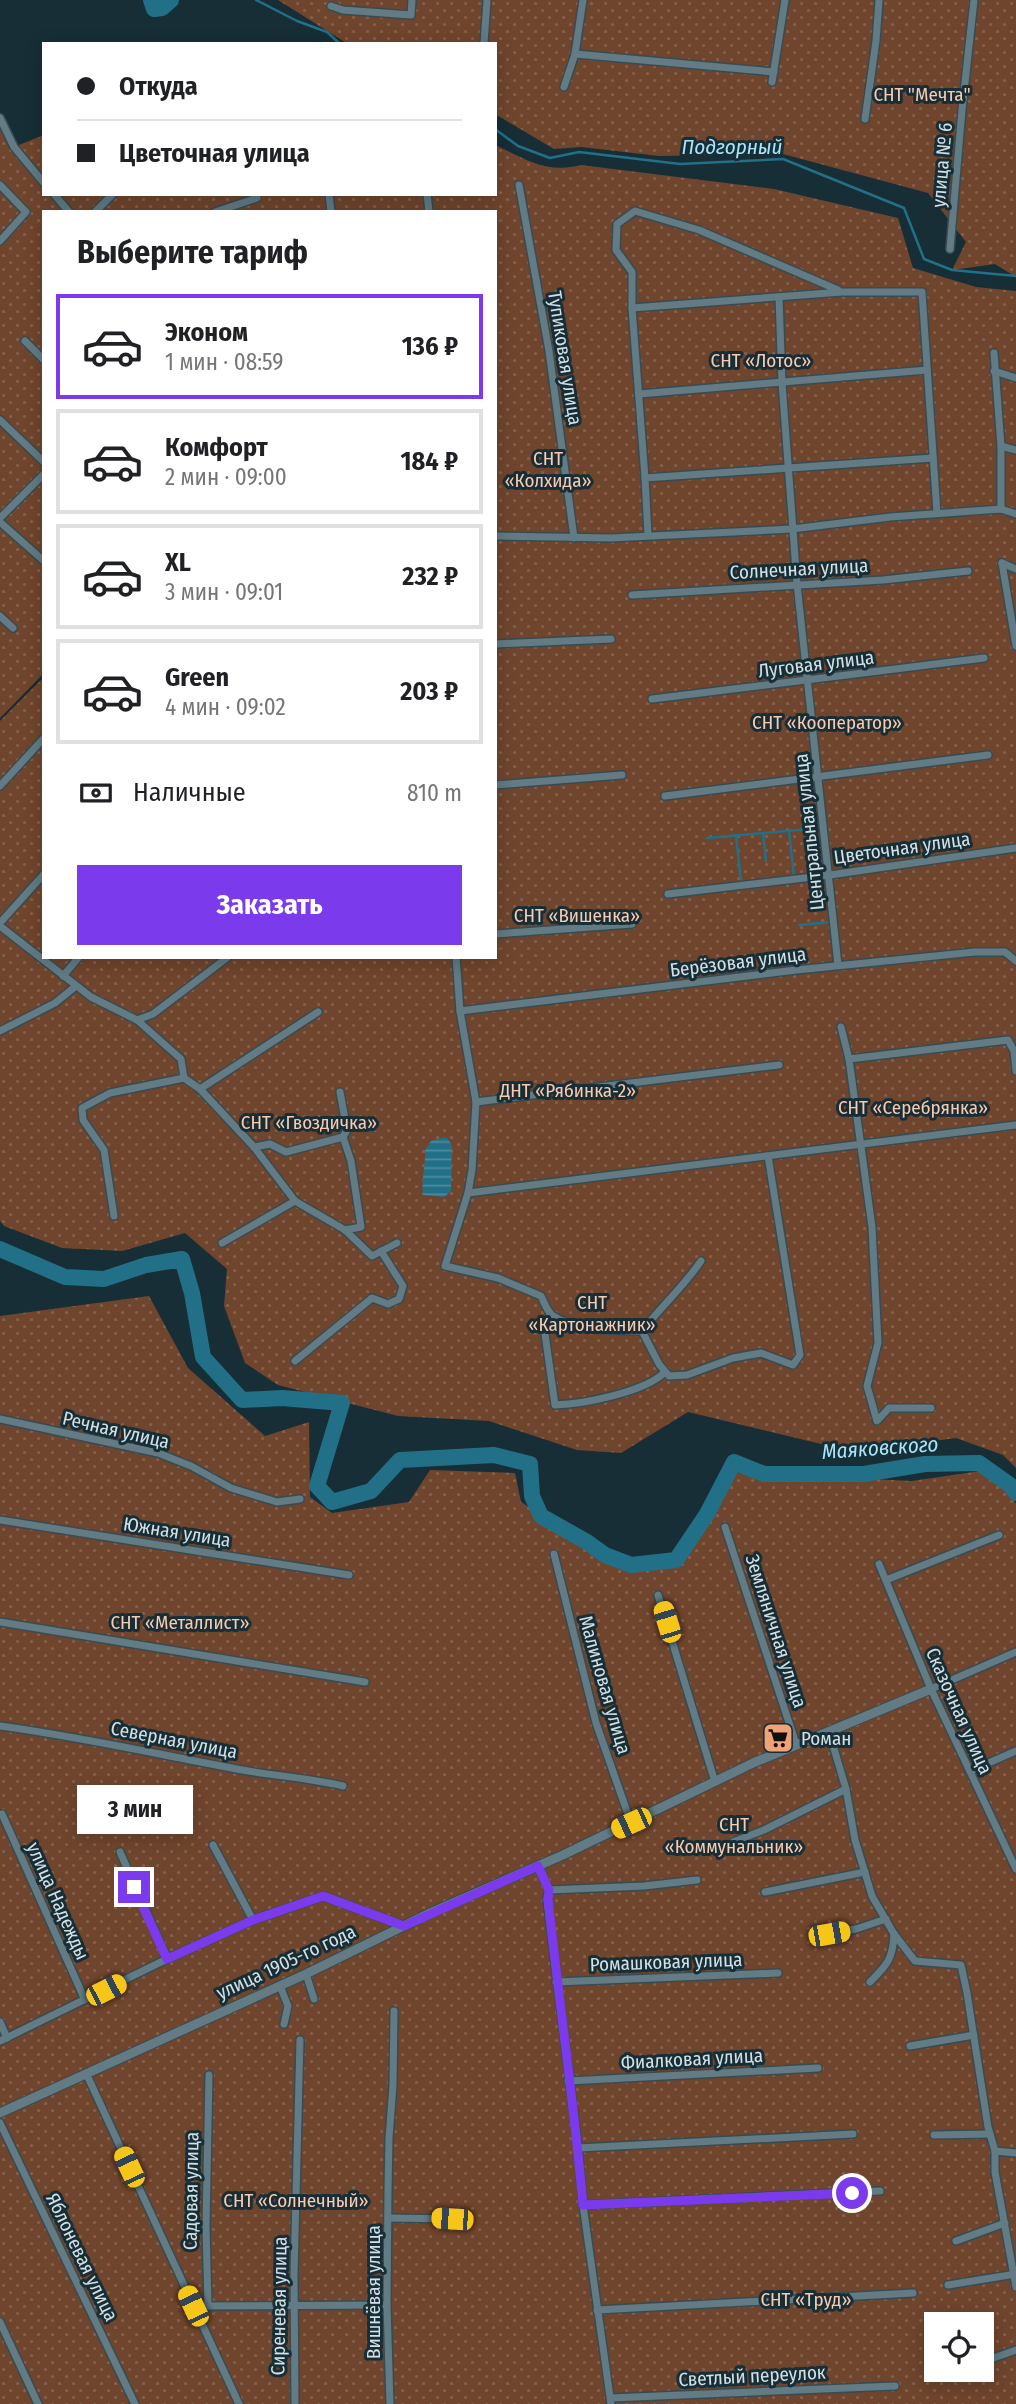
<!DOCTYPE html>
<html lang="ru">
<head>
<meta charset="utf-8">
<style>
  :root { --surface:#fff; --page:#f2f2f2; --text:#202124; --muted:#757577; --line:#e0e0e0; --accent:#7c3aed }
  body { margin:0; font-family:"Fira Sans Condensed",sans-serif; background:var(--page); color:var(--text); height:100vh; display:flex; flex-direction:column; font-size:26px; white-space:nowrap }
  * { box-sizing:border-box; margin:0 }
  p { font-size:23px; color:var(--muted) }
  .icon { flex:none; width:38px; height:38px; fill:none; stroke:currentColor; stroke-width:2; stroke-linecap:round; stroke-linejoin:round }
  .map { position:relative; flex:1; overflow:hidden }
  .panel { position:absolute; left:42px; top:210px; width:455px; height:749px; display:flex; flex-direction:column; background:var(--surface); border-radius:0px; box-shadow:0 4px 18px #0003 }
  .panel>* { flex:none }
  .top-card { position:absolute; left:42px; top:42px; width:455px; height:154px; border-radius:0px; box-shadow:0 4px 18px #0003; display:grid; align-content:center; height:154px; padding:0 35px; background:var(--surface) }
  .buttons { position:absolute; left:924px; top:2312px; display:grid; gap:14px }
  .buttons a { display:grid; place-items:center; width:70px; height:70px; border-radius:0px; background:var(--surface); box-shadow:0 4px 18px #0003; font-size:35px }
  .end { position:absolute; width:32px; height:32px; margin:-16px; border:9px solid #7c3aed; background:#fff; box-shadow:0 0 0 4px #fff }
  .from { border-radius:50% }
  .bubble { position:absolute; height:49px; border-radius:0px; background:var(--surface); box-shadow:0 4px 18px #0003; font-size:23px; font-weight:700; line-height:49px; text-align:center }
  .car { position:absolute; width:21px; height:42px; margin:-21px -10px; border-radius:9px; box-shadow:0 0 5px 2px #0007; background:linear-gradient(#f5c518 24%,#345 0 40%,#f5c518 0 76%,#345 0 86%,#f5c518 0) }
  .top-card b { display:flex; align-items:center; gap:24px; height:66px; font-size:26px }
  .top-card b+b { border-top:2px solid var(--line) }
  .top-card i { width:18px; height:18px; background:var(--text) }
  ul { padding:0; list-style:none }
  li { display:flex; align-items:center; gap:21px; height:105px; margin:0 14px 10px; padding:0 21px; border:4px solid var(--line); border-radius:0px }
  li div { flex:1 }
  li b { display:block; font-size:26px }
  li em { font-style:normal; font-weight:700 }
  li.selected { border-color:var(--accent) }
  li>.icon { width:63px; height:63px; stroke-width:1.5 }
  h2 { padding:0 35px; font-size:32px; line-height:84px }
  .pay { display:flex; align-items:center; gap:18px; height:77px; padding:0 35px; font-size:26px }
  .pay p { margin-inline-start:auto }
  .primary-button { display:flex; gap:14px; margin-top:auto; padding:14px 35px }
  .primary-button a { flex:1; height:80px; border-radius:0px; background:var(--accent); color:#fff; font-size:28px; font-weight:700; line-height:80px; text-align:center }
  .map>svg:first-child { display:block }
  .grass { fill:url(#grass-dots); fill-rule:evenodd }
  .water { fill:url(#water-rules) }
  .lines { fill:none; stroke-linecap:round; stroke-linejoin:round }
  .stream { stroke:#227088; stroke-width:2.5 }
  .river { stroke:#227088; stroke-width:16 }
  .minor-casing { stroke:#384b51; stroke-width:10 }
  .tertiary-casing { stroke:#384b51; stroke-width:11 }
  .minor { stroke:#627b84; stroke-width:7 }
  .tertiary { stroke:#627b84; stroke-width:9 }
  .route { stroke:#7c3aed; stroke-width:9 }
  .labels { text-anchor:middle; dominant-baseline:central; stroke-width:6; stroke-linejoin:round; paint-order:stroke }
  .park-label { font-size:19px; fill:#fbcaae; stroke:#172e36 }
  .street-label { font-size:19px; fill:#d3e1e6; stroke:#172e36 }
  .poi-label { font-size:19px; fill:#d3e1e6; stroke:#172e36; text-anchor:start }
  .water-label { font-size:21px; font-style:italic; fill:#a9e5fa; stroke:#172e36 }
</style>
</head>
<body>
<div class="map">
<svg width="1016" height="2404" viewBox="0 0 1016 2404">
  <defs>
    <pattern id="grass-dots" width="8" height="8" patternUnits="userSpaceOnUse" patternTransform="scale(1.75)"><rect width="8" height="8" fill="#70452d"/><path d="M2 2h.1M6 6h.1" fill="none" stroke="#84604b" stroke-width="1.8" stroke-linecap="round"/></pattern>
    <pattern id="water-rules" width="6" height="5" patternUnits="userSpaceOnUse" patternTransform="scale(1.75)"><rect width="6" height="5" fill="#227088"/><path d="M0 2.5h6" fill="none" stroke="#4c8b9e"/></pattern>
  </defs>
  <rect width="100%" height="100%" fill="#172e36"/>
  <!-- grass -->
  <g class="grass">
    <path d="M278,0H1016V277L995,264L952,270L966,242L928,193L783,154L659,156L581,147L554,149L495,114V44H348Z"/>
    <path d="M0,118L14,147L44,135V194H495V145C526,159 546,174 581,165L774,189L898,218L913,268L976,287L1016,291V1468L1003,1455L956,1438L854,1452L688,1412L621,1453L577,1450L489,1421L398,1416L278,1385L245,1363L224,1306L227,1269L185,1233L122,1251L62,1248L4,1226L0,1221V721L44,677V957H495V212H44V673L0,718Z"/>
    <path d="M149,1296L188,1368L265,1436L309,1422L310,1497L332,1513L409,1502L430,1470L515,1473L521,1502L605,1555L631,1565L676,1560L734,1462L767,1474L912,1481L980,1471L1012,1496L1016,1504V2404H0V1316ZM936,2324H982V2370H936Z"/>
  </g>
  <!-- water -->
  <path class="water" d="M446,1137L452,1145L451,1191L444,1197L423,1195C421,1180 426,1165 425,1150L431,1141Z"/>
  <g class="lines">
    <!-- stream -->
    <g class="stream">
      <path d="M256,0L297,21L327,32L340,44"/>
      <path d="M495,129L518,146L550,158L579,152L680,164L783,159L904,208L924,259L952,270L1016,276"/>
      <path d="M789,831L794,876"/>
      <path d="M763,833L766,861"/>
      <path d="M736,835L741,882"/>
      <path d="M707,838L821,828"/>
      <path d="M741,889L761,887"/>
      <path d="M799,925L832,922"/>
    </g>
    <!-- river -->
    <g class="river">
      <path d="M151,0L154,9L162,8L171,0"/>
      <path d="M0,1249L65,1277L104,1279L146,1265L182,1259L192,1293L203,1357L242,1400L282,1398L342,1403L317,1486L332,1502L371,1491L400,1460L494,1455L530,1464L532,1496L541,1516L587,1542L605,1555L631,1565L676,1560L707,1514L734,1462L764,1474H864L925,1464L979,1463L1010,1485L1016,1493"/>
    </g>
    <!-- minor casing -->
    <g class="minor-casing">
      <g id="minor">
        <path d="M331,6L343,10L411,15L412,0"/>
        <path d="M484,44L487,0"/>
        <path d="M575,54L774,72"/>
        <path d="M772,82L785,0"/>
        <path d="M564,87L575,54L583,0"/>
        <path d="M0,118L14,147L44,183"/>
        <path d="M865,119L876,41L879,0"/>
        <path d="M0,185L26,212L0,241"/>
        <path d="M519,185L549,351L574,538"/>
        <path d="M54,194L69,212"/>
        <path d="M329,194L331,212"/>
        <path d="M427,194L429,212"/>
        <path d="M95,212L113,194"/>
        <path d="M215,212L257,198"/>
        <path d="M950,249L962,110L974,0"/>
        <path d="M779,297L782,383L797,584L838,965"/>
        <path d="M632,308L842,292H922L937,513"/>
        <path d="M25,341L44,360"/>
        <path d="M994,353L1001,446V509"/>
        <path d="M994,371L1016,378"/>
        <path d="M639,394L927,370"/>
        <path d="M0,420L44,462"/>
        <path d="M1001,446L1016,450"/>
        <path d="M645,478L632,308V272L616,250L617,224L635,211L699,230L838,290"/>
        <path d="M0,518L44,474"/>
        <path d="M0,522L44,561"/>
        <path d="M648,535L645,478L933,458"/>
        <path d="M495,536L611,538L792,529L890,517L1001,509L1016,514"/>
        <path d="M1002,563L1016,646"/>
        <path d="M1002,563L1016,569"/>
        <path d="M632,595L883,580L968,571"/>
        <path d="M0,616L13,628"/>
        <path d="M495,644L611,639"/>
        <path d="M652,699L984,658"/>
        <path d="M495,785L622,775"/>
        <path d="M0,786L44,738"/>
        <path d="M665,796L988,755"/>
        <path d="M668,894L830,875L1016,848"/>
        <path d="M0,923L44,874"/>
        <path d="M0,926L91,997L137,1020L181,1059L184,1078L200,1089L254,1147L295,1201L345,1230L372,1256L397,1243"/>
        <path d="M495,934L632,924"/>
        <path d="M456,957L460,1011L476,1102L472,1170L468,1193L445,1266L498,1278L541,1296C544,1302 547,1311 552,1315C575,1332 616,1330 642,1331"/>
        <path d="M63,976L79,957"/>
        <path d="M460,1011L796,970L975,952H1005L1016,961"/>
        <path d="M137,1020L153,1014L228,957"/>
        <path d="M841,1027L849,1059L872,1227L878,1343L867,1386L877,1421L889,1408H931"/>
        <path d="M0,1031L55,1003L76,986"/>
        <path d="M849,1059L1008,1040L1014,1051L1016,1071"/>
        <path d="M200,1089L318,1012"/>
        <path d="M340,1092L347,1130L343,1137"/>
        <path d="M476,1102L779,1065"/>
        <path d="M254,1147L270,1144L286,1152L343,1137L351,1161L361,1227L345,1230"/>
        <path d="M468,1193L1016,1125"/>
        <path d="M114,1216L104,1150L83,1120L82,1108L110,1093L184,1078"/>
        <path d="M222,1243L295,1201"/>
        <path d="M701,1261C684,1286 661,1307 642,1331L659,1364L669,1376L687,1375L733,1358L761,1353L793,1365L800,1355L768,1156"/>
        <path d="M550,1314L545,1334L555,1405C584,1404 645,1392 665,1372"/>
        <path d="M295,1361L372,1298L388,1304L399,1299L403,1286L381,1251"/>
        <path d="M0,1419L158,1453L191,1466L231,1488L277,1502L300,1499"/>
        <path d="M0,1520L349,1575"/>
        <path d="M725,1527L796,1744"/>
        <path d="M554,1554L596,1723L631,1823"/>
        <path d="M879,1564L931,1689L1016,1869"/>
        <path d="M886,1580L999,1535"/>
        <path d="M658,1595L715,1782"/>
        <path d="M0,1622L365,1682"/>
        <path d="M931,1689L1016,1652"/>
        <path d="M0,1726C82,1737 161,1755 242,1770C276,1776 309,1778 343,1786"/>
        <path d="M829,1732L846,1789L855,1840L872,1896L894,1934L915,1961L961,1965L967,1993L988,2127L995,2151V2172L1016,2287"/>
        <path d="M970,1771L1016,1751"/>
        <path d="M2,1814L85,2000"/>
        <path d="M733,1842L764,1830L846,1789"/>
        <path d="M213,1845L253,1920"/>
        <path d="M120,1852L167,1959"/>
        <path d="M538,1866L549,1890L547,1899L578,2148L583,2205L611,2404"/>
        <path d="M549,1890L644,1886L697,1880"/>
        <path d="M765,1892L865,1872"/>
        <path d="M829,1934L856,1929L886,1919"/>
        <path d="M306,1974L314,1999"/>
        <path d="M556,1982L778,1973"/>
        <path d="M870,1982C887,1965 893,1959 894,1934"/>
        <path d="M280,1986L288,2006L284,2024"/>
        <path d="M0,2022L7,2038"/>
        <path d="M0,2041L167,1959L253,1920L323,1896L404,1926"/>
        <path d="M910,2046L974,2035"/>
        <path d="M86,2073L239,2404"/>
        <path d="M568,2081L818,2068"/>
        <path d="M0,2123L135,2404"/>
        <path d="M934,2135L990,2134"/>
        <path d="M578,2148L853,2134"/>
        <path d="M995,2151L1016,2153"/>
        <path d="M583,2205L880,2191"/>
        <path d="M388,2218L452,2219"/>
        <path d="M956,2241L1005,2223"/>
        <path d="M948,2285L1016,2274"/>
        <path d="M193,2306L387,2305"/>
        <path d="M208,2306L206,2226L209,2075"/>
        <path d="M597,2310L913,2293"/>
        <path d="M0,2322L38,2404"/>
        <path d="M982,2362L1016,2350"/>
        <path d="M611,2398L895,2386"/>
        <path d="M295,2404L294,2274L300,2040"/>
        <path d="M390,2404L387,2305L388,2190L389,2138L393,2085L394,2011"/>
      </g>
    </g>
    <!-- tertiary casing -->
    <g class="tertiary-casing">
      <path id="tertiary" d="M0,2113L306,1974L430,1913L563,1855L753,1763L931,1689"/>
    </g>
    <!-- minor -->
    <use href="#minor" class="minor"/>
    <!-- tertiary -->
    <use href="#tertiary" class="tertiary"/>
  </g>
  <g class="lines">
    <!-- route -->
    <path class="route" d="M134,1887L167,1959L253,1920L323,1896L404,1926L538,1866L549,1890L548,1899C559,2001 574,2103 583,2205L852,2193"/>
  </g>
  <!-- icons -->
  <defs>
    <g id="supermarket-square" transform="scale(1.575)"><rect x="-9" y="-9" width="18" height="18" rx="4" fill="#efa377" stroke="#172e36"/><path d="M-6-5.5h2.5l.6 2H6L4.5 2H-2.5L-4.4-4H-6ZM-1.5 3.2a1.3 1.3 0 1 0 .1 0ZM3 3.2a1.3 1.3 0 1 0 .1 0Z" fill="#111"/></g>
  </defs>
  <g fill-rule="evenodd">
    <use href="#supermarket-square" x="778" y="1738"/>
  </g>
  <g class="labels">
    <!-- park labels -->
    <g class="park-label">
      <text x="922" y="94">СНТ "Мечта"</text>
      <text x="761" y="360">СНТ «Лотос»</text>
      <text x="548" y="458">СНТ<tspan x="548" dy="22">«Колхида»</tspan></text>
      <text x="827" y="722">СНТ «Кооператор»</text>
      <text x="577" y="915">СНТ «Вишенка»</text>
      <text x="568" y="1090">ДНТ «Рябинка-2»</text>
      <text x="913" y="1107">СНТ «Серебрянка»</text>
      <text x="309" y="1122">СНТ «Гвоздичка»</text>
      <text x="592" y="1302">СНТ<tspan x="592" dy="22">«Картонажник»</tspan></text>
      <text x="180" y="1622">СНТ «Металлист»</text>
      <text x="734" y="1824">СНТ<tspan x="734" dy="22">«Коммунальник»</tspan></text>
      <text x="296" y="2200">СНТ «Солнечный»</text>
      <text x="806" y="2299">СНТ «Труд»</text>
    </g>
    <!-- street labels -->
    <g class="street-label">
      <text transform="translate(942 165) rotate(-85)">улица № 6</text>
      <text transform="translate(565 358) rotate(81)">Тупиковая улица</text>
      <text transform="translate(799 569) rotate(-3)">Солнечная улица</text>
      <text transform="translate(816 664) rotate(-7)">Луговая улица</text>
      <text transform="translate(809 832) rotate(-96)">Центральная улица</text>
      <text transform="translate(902 848) rotate(-8)">Цветочная улица</text>
      <text transform="translate(738 962) rotate(-7)">Берёзовая улица</text>
      <text transform="translate(116 1430) rotate(13)">Речная улица</text>
      <text transform="translate(177 1532) rotate(9)">Южная улица</text>
      <text transform="translate(776 1631) rotate(72)">Земляничная улица</text>
      <text transform="translate(605 1685) rotate(74)">Малиновая улица</text>
      <text transform="translate(959 1711) rotate(66)">Сказочная улица</text>
      <text transform="translate(174 1740) rotate(11)">Северная улица</text>
      <text transform="translate(58 1901) rotate(66)">улица Надежды</text>
      <text transform="translate(286 1962) rotate(-25)">улица 1905-го года</text>
      <text transform="translate(666 1962) rotate(-2)">Ромашковая улица</text>
      <text transform="translate(692 2059) rotate(-3)">Фиалковая улица</text>
      <text transform="translate(191 2191) rotate(-89)">Садовая улица</text>
      <text transform="translate(82 2257) rotate(64)">Яблоневая улица</text>
      <text transform="translate(373 2292) rotate(-90)">Вишнёвая улица</text>
      <text transform="translate(279 2306) rotate(-89)">Сиреневая улица</text>
      <text transform="translate(752 2376) rotate(-3)">Светлый переулок</text>
    </g>
    <!-- poi labels -->
    <g class="poi-label">
      <text x="801" y="1738">Роман</text>
    </g>
    <!-- water labels -->
    <g class="water-label">
      <text x="732" y="147">Подгорный</text>
      <text transform="translate(880 1448) rotate(-4)">Маяковского</text>
    </g>
  </g>
</svg>
<div class="buttons">
<a><svg class="icon" aria-label="locate" viewBox="0 0 24 24"><circle cx="12" cy="12" r="6"/><path d="M12 2v4M12 18v4M2 12h4M18 12h4"/></svg></a>
</div>
<i class="end from" style="left:852px;top:2193px"></i>
<i class="end" style="left:134px;top:1887px"></i>
<div class="bubble" style="left:77px;top:1785px;width:116px">3 мин</div>
<i class="car" style="left:667px;top:1622px;rotate:343deg"></i>
<i class="car" style="left:631px;top:1823px;rotate:245deg"></i>
<i class="car" style="left:829px;top:1934px;rotate:80deg"></i>
<i class="car" style="left:106px;top:1990px;rotate:63deg"></i>
<i class="car" style="left:129px;top:2167px;rotate:335deg"></i>
<i class="car" style="left:452px;top:2219px;rotate:274deg"></i>
<i class="car" style="left:193px;top:2306px;rotate:335deg"></i>
<div class="top-card">
<b><i class="from"></i>Откуда</b>
<b><i></i>Цветочная улица</b>
</div>
<section class="panel">
<h2>Выберите тариф</h2>
<ul>
<li class="selected"><svg class="icon" aria-label="car" viewBox="0 0 24 24"><path d="M5 17H2v-5l4-1 3-4h7l3 4 3 1v5h-3M9 17h6M6 11h13"/><circle cx="7" cy="17" r="2"/><circle cx="17" cy="17" r="2"/></svg><div><b>Эконом</b><p>1 мин · 08:59</p></div><em>136 ₽</em></li>
<li><svg class="icon" aria-label="car" viewBox="0 0 24 24"><path d="M5 17H2v-5l4-1 3-4h7l3 4 3 1v5h-3M9 17h6M6 11h13"/><circle cx="7" cy="17" r="2"/><circle cx="17" cy="17" r="2"/></svg><div><b>Комфорт</b><p>2 мин · 09:00</p></div><em>184 ₽</em></li>
<li><svg class="icon" aria-label="car" viewBox="0 0 24 24"><path d="M5 17H2v-5l4-1 3-4h7l3 4 3 1v5h-3M9 17h6M6 11h13"/><circle cx="7" cy="17" r="2"/><circle cx="17" cy="17" r="2"/></svg><div><b>XL</b><p>3 мин · 09:01</p></div><em>232 ₽</em></li>
<li><svg class="icon" aria-label="car" viewBox="0 0 24 24"><path d="M5 17H2v-5l4-1 3-4h7l3 4 3 1v5h-3M9 17h6M6 11h13"/><circle cx="7" cy="17" r="2"/><circle cx="17" cy="17" r="2"/></svg><div><b>Green</b><p>4 мин · 09:02</p></div><em>203 ₽</em></li>
</ul>
<div class="pay"><svg class="icon" aria-label="cash" viewBox="0 0 24 24"><path d="M3 7h18v10H3z"/><circle cx="12" cy="12" r="2"/></svg>Наличные<p>810 m</p></div>
<div class="primary-button"><a>Заказать</a></div>
</section>
</div>
</body>
</html>
